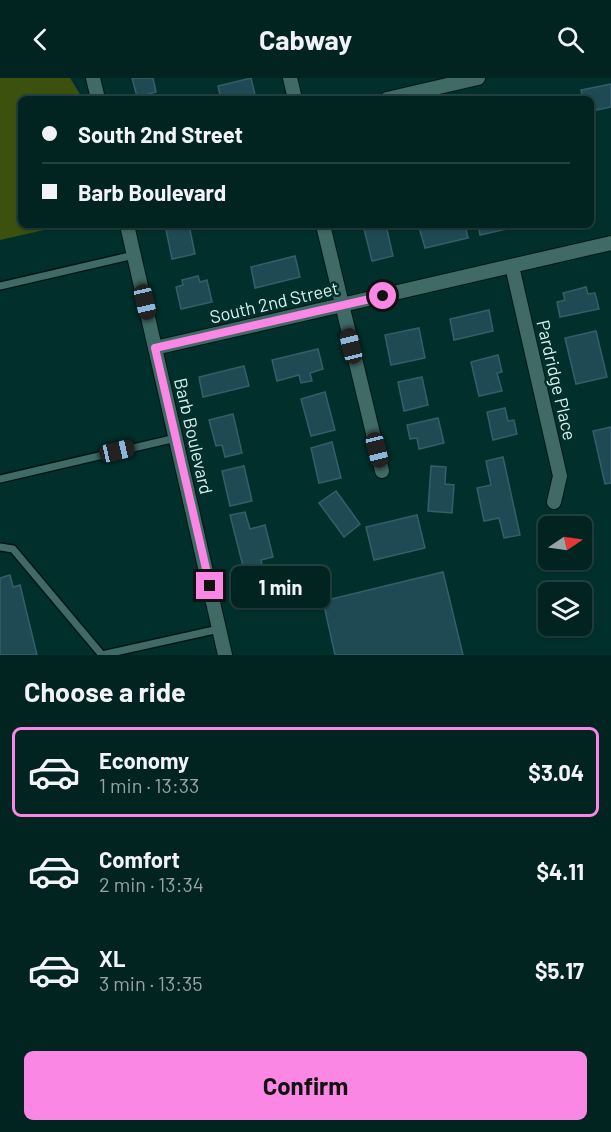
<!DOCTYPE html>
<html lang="en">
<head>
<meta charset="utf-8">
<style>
  :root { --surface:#012421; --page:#0b2c2a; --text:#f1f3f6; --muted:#96a4a5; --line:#23413f; --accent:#fb87e5 }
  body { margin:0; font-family:Barlow,sans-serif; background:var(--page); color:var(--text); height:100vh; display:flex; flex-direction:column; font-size:22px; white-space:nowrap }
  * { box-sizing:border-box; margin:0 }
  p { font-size:20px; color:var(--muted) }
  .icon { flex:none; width:33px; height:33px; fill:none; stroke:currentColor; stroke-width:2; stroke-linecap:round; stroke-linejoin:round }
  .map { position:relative; height:577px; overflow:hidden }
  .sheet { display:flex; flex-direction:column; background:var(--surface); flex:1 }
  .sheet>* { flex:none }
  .hud { position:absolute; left:18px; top:18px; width:576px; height:132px; border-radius:9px; box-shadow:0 2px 4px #0004,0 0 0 2px var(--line); display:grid; align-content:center; height:132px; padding:0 24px; background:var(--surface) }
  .needle { width:39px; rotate:77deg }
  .fabs { position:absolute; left:538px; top:438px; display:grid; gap:12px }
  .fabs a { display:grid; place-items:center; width:54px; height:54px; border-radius:9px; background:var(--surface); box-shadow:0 2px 4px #0004,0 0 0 2px var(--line); font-size:30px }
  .end { position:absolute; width:27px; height:27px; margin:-14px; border:8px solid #fb87e5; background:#111; box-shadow:0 0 0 3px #111 }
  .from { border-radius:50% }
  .bubble { position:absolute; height:42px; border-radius:9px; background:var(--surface); box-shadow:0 2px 4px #0004,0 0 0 2px var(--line); font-size:20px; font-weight:700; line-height:42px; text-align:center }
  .car { position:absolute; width:18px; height:36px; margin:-18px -9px; border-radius:8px; box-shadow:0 0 4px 2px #0007; background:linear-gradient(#222 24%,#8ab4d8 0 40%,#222 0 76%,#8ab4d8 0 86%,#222 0) }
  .hud b { display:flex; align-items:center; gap:21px; height:57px; font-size:22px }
  .hud b+b { border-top:2px solid var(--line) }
  .hud i { width:15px; height:15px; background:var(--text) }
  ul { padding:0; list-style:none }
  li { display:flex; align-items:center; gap:18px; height:90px; margin:0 12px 9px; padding:0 12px; border:3px solid transparent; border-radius:9px }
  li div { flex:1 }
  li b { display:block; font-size:22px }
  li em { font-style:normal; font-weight:700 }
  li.current { border-color:var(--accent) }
  li>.icon { width:54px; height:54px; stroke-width:1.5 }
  h2 { padding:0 24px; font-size:27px; line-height:72px }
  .primary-button { display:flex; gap:12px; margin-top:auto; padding:12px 24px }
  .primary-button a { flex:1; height:69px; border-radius:9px; background:var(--accent); color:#111; font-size:24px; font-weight:700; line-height:69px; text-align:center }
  header { display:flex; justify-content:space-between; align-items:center; height:78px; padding:0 24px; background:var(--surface); font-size:27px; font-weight:700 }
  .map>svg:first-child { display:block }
  .green { fill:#3d510e }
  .building { fill:#1f4a54; stroke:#355e68; stroke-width:1.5 }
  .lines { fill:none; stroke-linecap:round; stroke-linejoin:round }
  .lane-casing { stroke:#011613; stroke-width:10 }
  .street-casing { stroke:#011613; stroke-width:16 }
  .lane { stroke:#3f6a65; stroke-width:7 }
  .street { stroke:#3f6a65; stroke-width:14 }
  .route { stroke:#fb87e5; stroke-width:8 }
  .labels { text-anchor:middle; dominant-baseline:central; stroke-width:5; stroke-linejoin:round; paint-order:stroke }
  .street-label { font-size:18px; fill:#d9f0ec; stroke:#01302c }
</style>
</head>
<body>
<header><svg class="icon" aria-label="back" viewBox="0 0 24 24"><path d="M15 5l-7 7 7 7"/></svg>Cabway<svg class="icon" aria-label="search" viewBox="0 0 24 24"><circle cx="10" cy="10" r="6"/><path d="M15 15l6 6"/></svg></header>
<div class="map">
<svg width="611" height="577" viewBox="0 0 611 577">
  <rect width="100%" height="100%" fill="#01302c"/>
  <!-- green -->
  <path class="green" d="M0,0H70L83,21H21V147H66L0,162Z"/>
  <!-- building -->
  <g class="building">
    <path d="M132,0H153L156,14L137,19Z"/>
    <path d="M251,0L256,21H221L218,8Z"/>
    <path d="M611,6V29L591,33V21H583L581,12Z"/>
    <path d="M165,147H189L195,176L172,181Z"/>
    <path d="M363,147H386L393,178L372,183Z"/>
    <path d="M428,147H465L468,160L425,170L419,149Z"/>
    <path d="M478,147H524L480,157Z"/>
    <path d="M295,178L300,199L255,210L251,189Z"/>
    <path d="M198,198L200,204L207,202L212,224L181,231L176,209L183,207L182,202Z"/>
    <path d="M586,209L588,216L595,215L599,231L560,239L557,224L565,222L563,215Z"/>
    <path d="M489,232L493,253L454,262L450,241Z"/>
    <path d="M419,250L425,280L391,287L385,257Z"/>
    <path d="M596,253L607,299L576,306L565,260Z"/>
    <path d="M318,271L323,291L310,295L312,303L301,305L299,297L277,303L272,282Z"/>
    <path d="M498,277L502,294L497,295L502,313L479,318L471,284Z"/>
    <path d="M244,288L249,308L203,319L199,299Z"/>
    <path d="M422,299L428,327L404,333L398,304Z"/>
    <path d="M325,314L335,352L311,358L301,321Z"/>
    <path d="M505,330L508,343L514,342L517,356L493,362L487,334Z"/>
    <path d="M233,336L242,375L225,379L222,367L216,368L209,342Z"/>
    <path d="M438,340L444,365L419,371L417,360L410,361L407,347Z"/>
    <path d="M611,349V405L605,406L593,353Z"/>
    <path d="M332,364L341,400L319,405L311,370Z"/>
    <path d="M503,379L520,457L504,460L499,440L484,443L477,410L491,407L486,383Z"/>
    <path d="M244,388L252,423L230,428L222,393Z"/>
    <path d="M431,388L446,389L445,406L454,407L452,435L428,433Z"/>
    <path d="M336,413L360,446L344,459L319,425Z"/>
    <path d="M245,434L250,451L265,447L273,479L261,482L264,496L246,500L230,437Z"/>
    <path d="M417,437L425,470L374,482L366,449Z"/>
    <path d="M443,494L463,577H335L323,523Z"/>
    <path d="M10,497L13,509L20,507L37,577H0V500Z"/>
  </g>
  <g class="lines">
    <!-- lane casing -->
    <g class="lane-casing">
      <g id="lane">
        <path d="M0,208L134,177"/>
        <path d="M0,401L176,360"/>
        <path d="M0,469L13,471L102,577L219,551"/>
      </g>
    </g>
    <!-- street casing -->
    <g class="street-casing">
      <g id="street">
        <path d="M93,0L98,21"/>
        <path d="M290,0L295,21"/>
        <path d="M387,21L478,0"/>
        <path d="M127,147L225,577"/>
        <path d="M323,147L382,393"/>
        <path d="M512,188L560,398L554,424"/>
        <path d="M155,270L611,165"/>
      </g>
    </g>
    <!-- lane -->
    <use href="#lane" class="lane"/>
    <!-- street -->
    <use href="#street" class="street"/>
  </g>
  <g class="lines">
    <!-- route -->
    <path class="route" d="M210,508L155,270L383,218"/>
  </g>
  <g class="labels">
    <!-- street labels -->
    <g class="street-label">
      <text transform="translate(274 224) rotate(-13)">South 2nd Street</text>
      <text transform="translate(557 302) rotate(77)">Pardridge Place</text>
      <text transform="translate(194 358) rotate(77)">Barb Boulevard</text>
    </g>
  </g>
</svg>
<div class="fabs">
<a><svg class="needle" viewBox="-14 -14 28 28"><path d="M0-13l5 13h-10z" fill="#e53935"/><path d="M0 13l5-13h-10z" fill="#96a4a5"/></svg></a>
<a><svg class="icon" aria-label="layers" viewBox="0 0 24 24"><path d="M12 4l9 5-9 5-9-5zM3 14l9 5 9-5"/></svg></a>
</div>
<i class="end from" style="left:383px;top:218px"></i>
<i class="end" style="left:210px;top:508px"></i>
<div class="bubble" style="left:231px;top:488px;width:99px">1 min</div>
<i class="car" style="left:145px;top:224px;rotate:167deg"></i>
<i class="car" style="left:351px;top:268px;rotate:346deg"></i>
<i class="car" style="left:377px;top:372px;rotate:166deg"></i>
<i class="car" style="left:117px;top:373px;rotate:77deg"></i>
<div class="hud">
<b><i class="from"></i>South 2nd Street</b>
<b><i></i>Barb Boulevard</b>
</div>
</div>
<section class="sheet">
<h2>Choose a ride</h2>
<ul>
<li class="current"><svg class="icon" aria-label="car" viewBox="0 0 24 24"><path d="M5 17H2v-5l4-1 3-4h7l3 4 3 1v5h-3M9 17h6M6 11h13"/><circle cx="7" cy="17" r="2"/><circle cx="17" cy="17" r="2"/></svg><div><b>Economy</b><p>1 min · 13:33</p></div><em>$3.04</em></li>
<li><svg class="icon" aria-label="car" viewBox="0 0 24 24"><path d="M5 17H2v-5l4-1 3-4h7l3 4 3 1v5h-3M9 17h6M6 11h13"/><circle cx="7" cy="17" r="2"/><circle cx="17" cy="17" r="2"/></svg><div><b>Comfort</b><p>2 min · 13:34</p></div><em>$4.11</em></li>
<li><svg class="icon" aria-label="car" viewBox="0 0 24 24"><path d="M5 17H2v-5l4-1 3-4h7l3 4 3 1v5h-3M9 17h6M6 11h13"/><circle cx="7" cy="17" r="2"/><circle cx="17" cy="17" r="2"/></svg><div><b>XL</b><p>3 min · 13:35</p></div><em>$5.17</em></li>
</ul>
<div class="primary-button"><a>Confirm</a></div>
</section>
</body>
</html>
